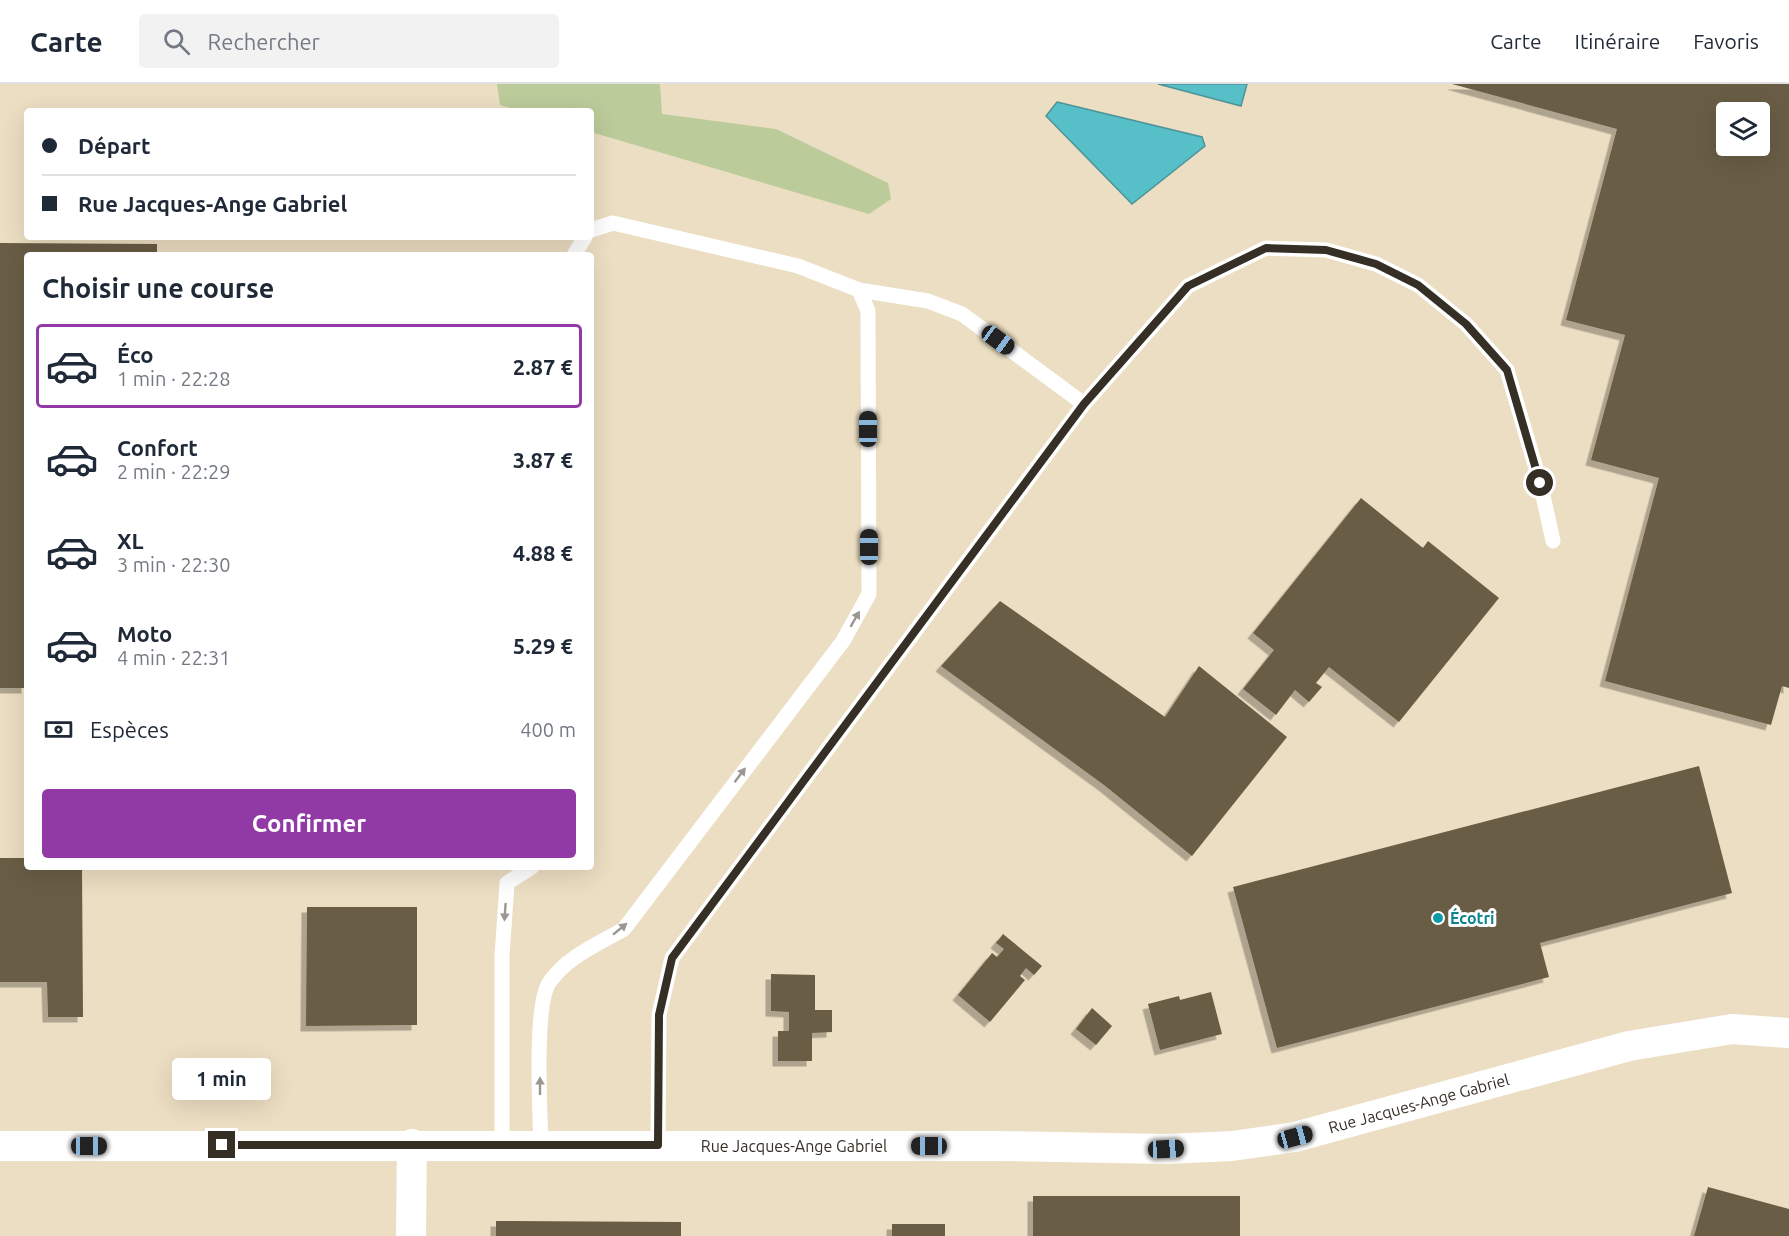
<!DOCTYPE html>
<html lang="fr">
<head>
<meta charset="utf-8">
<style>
  :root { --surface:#fff; --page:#f2f2f3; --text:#1f2937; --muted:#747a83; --line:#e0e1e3; --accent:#9139a5 }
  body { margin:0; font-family:Ubuntu,sans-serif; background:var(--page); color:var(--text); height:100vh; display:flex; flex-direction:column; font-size:22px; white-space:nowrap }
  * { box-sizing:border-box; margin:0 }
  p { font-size:20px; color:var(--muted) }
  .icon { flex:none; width:33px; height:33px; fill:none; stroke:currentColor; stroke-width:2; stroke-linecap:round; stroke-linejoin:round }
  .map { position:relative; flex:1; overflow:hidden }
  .drawer { position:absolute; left:24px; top:168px; width:570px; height:618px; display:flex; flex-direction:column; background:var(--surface); border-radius:6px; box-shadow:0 6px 24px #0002 }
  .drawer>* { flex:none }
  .guide { position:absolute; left:24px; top:24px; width:570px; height:132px; border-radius:6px; box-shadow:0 6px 24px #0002; display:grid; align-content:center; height:132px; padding:0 18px; background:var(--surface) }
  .fabs { position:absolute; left:1716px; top:18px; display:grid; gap:12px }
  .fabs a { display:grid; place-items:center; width:54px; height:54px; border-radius:6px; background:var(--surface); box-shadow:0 6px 24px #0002; font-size:30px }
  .end { position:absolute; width:27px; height:27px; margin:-14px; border:8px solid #352f25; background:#fff; box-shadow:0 0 0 3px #fff }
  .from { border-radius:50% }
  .bubble { position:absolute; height:42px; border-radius:6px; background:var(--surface); box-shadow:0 6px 24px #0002; font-size:20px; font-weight:700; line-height:42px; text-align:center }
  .car { position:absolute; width:18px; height:36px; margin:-18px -9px; border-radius:8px; box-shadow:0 0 4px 2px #0007; background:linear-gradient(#222 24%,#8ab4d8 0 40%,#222 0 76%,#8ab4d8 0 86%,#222 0) }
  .guide b { display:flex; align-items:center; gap:21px; height:57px; font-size:22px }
  .guide b+b { border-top:2px solid var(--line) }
  .guide i { width:15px; height:15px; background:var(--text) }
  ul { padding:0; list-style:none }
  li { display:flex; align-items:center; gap:18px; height:84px; margin:0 12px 9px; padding:0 6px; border:3px solid transparent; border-radius:6px }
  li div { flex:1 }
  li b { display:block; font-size:22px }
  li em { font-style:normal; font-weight:700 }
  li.on { border-color:var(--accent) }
  li>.icon { width:54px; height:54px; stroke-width:1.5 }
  h2 { padding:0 18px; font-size:27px; line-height:72px }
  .pay { display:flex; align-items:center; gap:15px; height:66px; padding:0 18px; font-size:22px }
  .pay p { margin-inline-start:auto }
  .cta { display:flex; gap:12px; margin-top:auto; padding:12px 18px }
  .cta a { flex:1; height:69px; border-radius:6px; background:var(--accent); color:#fff; font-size:24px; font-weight:700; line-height:69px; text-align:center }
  header { display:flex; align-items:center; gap:36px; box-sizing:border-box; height:84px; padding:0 30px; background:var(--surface); border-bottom:2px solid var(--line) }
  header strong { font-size:28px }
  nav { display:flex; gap:33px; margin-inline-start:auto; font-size:21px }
  .search { width:420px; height:54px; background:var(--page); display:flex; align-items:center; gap:15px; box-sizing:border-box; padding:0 21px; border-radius:6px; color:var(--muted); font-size:22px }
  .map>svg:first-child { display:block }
  .green { fill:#bccb9a }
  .water { fill:#56bfc8; stroke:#4c9497; stroke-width:1.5 }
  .building { fill:#695d44; fill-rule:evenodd; filter:url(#shadow) }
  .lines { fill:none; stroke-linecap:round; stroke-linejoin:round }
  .lane { stroke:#fff; stroke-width:15 }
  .street { stroke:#fff; stroke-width:30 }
  .oneway { fill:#9a9792 }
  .route { stroke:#352f25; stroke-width:8 }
  .culture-dot { fill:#0f9aa8; stroke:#fff; stroke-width:2 }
  .labels { text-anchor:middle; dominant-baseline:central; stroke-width:6; stroke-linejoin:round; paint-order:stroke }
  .culture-label { font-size:16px; font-weight:bold; fill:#0d838f; stroke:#fff; text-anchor:start }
  .street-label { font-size:16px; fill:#352f25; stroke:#fff }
</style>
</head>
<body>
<header>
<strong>Carte</strong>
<div class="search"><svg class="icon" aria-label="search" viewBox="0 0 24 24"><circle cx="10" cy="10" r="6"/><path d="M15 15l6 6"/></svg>Rechercher</div>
<nav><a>Carte</a><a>Itinéraire</a><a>Favoris</a></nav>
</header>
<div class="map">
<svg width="1789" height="1152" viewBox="0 0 1789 1152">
  <defs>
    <filter id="shadow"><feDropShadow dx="-5.5" dy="5.5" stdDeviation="0" flood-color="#0004"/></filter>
  </defs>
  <rect width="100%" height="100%" fill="#ecdec2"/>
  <!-- green -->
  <path class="green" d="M497,0H660L662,30L776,45L888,99L891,115L869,130L591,48V27H520L500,21Z"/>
  <!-- water -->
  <g class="water">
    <path d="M1158,0H1247L1241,22Z"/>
    <path d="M1057,18L1202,53L1205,62L1132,120L1046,32Z"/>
  </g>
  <!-- building -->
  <g class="building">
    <path d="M1452,0H1789V604L1782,602L1771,641L1605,597L1659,394L1591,376L1625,251L1566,236L1617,45ZM1726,28H1760V62H1726Z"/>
    <path d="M0,159L157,160V171H27V604H0Z"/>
    <path d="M1361,414L1423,464L1428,457L1499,514L1399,638L1329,583L1316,599L1322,603L1309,618L1295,606L1276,631L1243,605L1274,566L1253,549Z"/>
    <path d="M1000,517L1165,633L1199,582L1287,653L1192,772L1104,701L941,582Z"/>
    <path d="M1699,682L1732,809L1540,859L1549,893L1277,964L1233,803Z"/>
    <path d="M0,774H27V783H82L83,933H48L47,898H0Z"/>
    <path d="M307,823H417V941L306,942Z"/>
    <path d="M1003,850L1042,882L1034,891L1026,884L1020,892L1025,896L990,938L958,911L992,869L997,873L1004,865L996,859Z"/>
    <path d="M771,890L815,891V926H832V948L812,949V977H778V947H789V928L771,927Z"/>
    <path d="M1211,908L1222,950L1160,966L1148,920L1179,912L1180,916Z"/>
    <path d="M1092,924L1112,942L1096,961L1076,945Z"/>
    <path d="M1708,1103L1789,1125V1152H1694Z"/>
    <rect x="1033" y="1112" width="207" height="40"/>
    <path d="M496,1137L681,1138V1152H496Z"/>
    <rect x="892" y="1140" width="53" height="12"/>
  </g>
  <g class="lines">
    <!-- lane -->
    <g class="lane">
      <path d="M574,171L585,153"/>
      <path d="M859,206L928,217L962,230L1084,320"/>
      <path d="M502,1061V872L507,799L532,783"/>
      <path d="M541,1061C540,1028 534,922 549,899C566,873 598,860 624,845L843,557L869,510L868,227L859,206L798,182L613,139L591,146"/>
      <path d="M658,1061L659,931L672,874L1084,320L1188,202L1266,164L1326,166L1376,180L1418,201L1466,240L1507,286L1540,398L1553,457"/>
    </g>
    <!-- street -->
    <g class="street">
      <path id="s1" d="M0,1062H997L1166,1065L1232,1062L1295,1053L1629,962L1732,945L1789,949"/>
      <path d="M411,1152L412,1060"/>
    </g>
  </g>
  <!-- one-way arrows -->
  <defs><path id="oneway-solid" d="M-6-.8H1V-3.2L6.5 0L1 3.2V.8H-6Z" transform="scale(1.5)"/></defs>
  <g class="oneway">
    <use href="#oneway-solid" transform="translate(855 535) rotate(-60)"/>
    <use href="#oneway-solid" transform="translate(740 691) rotate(-53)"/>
    <use href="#oneway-solid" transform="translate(505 828) rotate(94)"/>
    <use href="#oneway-solid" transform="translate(620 845) rotate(-39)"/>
    <use href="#oneway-solid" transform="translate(540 1002) rotate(-90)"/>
  </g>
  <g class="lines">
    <!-- route -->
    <path class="route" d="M222,1061H658L659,931L672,874L1084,320L1188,202L1266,164L1326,166L1376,180L1418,201L1466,240L1507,286L1540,399"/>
  </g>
  <!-- markers -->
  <circle class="culture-dot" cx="1438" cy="834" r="6"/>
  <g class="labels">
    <!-- culture labels -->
    <g class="culture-label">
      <text x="1450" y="834">Écotri</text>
    </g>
    <!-- street labels -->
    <g class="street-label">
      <text stroke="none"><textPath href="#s1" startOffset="1424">Rue Jacques-Ange Gabriel</textPath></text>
      <text stroke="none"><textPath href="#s1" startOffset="794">Rue Jacques-Ange Gabriel</textPath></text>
    </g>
  </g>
</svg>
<div class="fabs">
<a><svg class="icon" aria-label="layers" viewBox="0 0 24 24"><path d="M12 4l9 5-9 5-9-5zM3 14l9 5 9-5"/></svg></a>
</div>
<i class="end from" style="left:1540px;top:399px"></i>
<i class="end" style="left:222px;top:1061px"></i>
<div class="bubble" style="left:172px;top:974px;width:99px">1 min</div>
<i class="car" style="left:998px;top:256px;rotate:126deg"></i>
<i class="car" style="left:868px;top:345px;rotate:0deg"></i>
<i class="car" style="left:869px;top:463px;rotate:0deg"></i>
<i class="car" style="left:1295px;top:1053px;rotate:75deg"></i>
<i class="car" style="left:89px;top:1062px;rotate:90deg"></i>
<i class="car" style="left:929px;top:1062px;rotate:270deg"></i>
<i class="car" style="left:1166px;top:1065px;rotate:87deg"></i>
<div class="guide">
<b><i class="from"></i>Départ</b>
<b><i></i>Rue Jacques-Ange Gabriel</b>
</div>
<section class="drawer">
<h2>Choisir une course</h2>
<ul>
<li class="on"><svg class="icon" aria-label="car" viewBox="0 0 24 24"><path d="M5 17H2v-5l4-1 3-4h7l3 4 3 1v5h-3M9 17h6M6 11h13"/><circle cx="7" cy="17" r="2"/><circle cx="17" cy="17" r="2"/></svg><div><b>Éco</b><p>1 min · 22:28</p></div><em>2.87 €</em></li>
<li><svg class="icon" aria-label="car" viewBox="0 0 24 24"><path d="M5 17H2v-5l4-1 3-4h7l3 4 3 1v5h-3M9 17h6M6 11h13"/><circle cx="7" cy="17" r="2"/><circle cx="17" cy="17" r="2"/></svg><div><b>Confort</b><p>2 min · 22:29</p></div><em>3.87 €</em></li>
<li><svg class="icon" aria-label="car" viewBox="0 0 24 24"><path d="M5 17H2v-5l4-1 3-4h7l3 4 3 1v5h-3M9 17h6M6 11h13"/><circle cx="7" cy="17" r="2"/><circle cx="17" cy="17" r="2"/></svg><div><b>XL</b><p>3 min · 22:30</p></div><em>4.88 €</em></li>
<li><svg class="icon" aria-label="car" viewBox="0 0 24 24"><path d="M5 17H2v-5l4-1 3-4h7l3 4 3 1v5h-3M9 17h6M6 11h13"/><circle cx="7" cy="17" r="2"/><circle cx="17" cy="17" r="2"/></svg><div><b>Moto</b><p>4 min · 22:31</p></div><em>5.29 €</em></li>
</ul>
<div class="pay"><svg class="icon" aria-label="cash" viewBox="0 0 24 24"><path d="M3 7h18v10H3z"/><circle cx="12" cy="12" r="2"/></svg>Espèces<p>400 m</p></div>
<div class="cta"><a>Confirmer</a></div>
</section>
</div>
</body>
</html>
